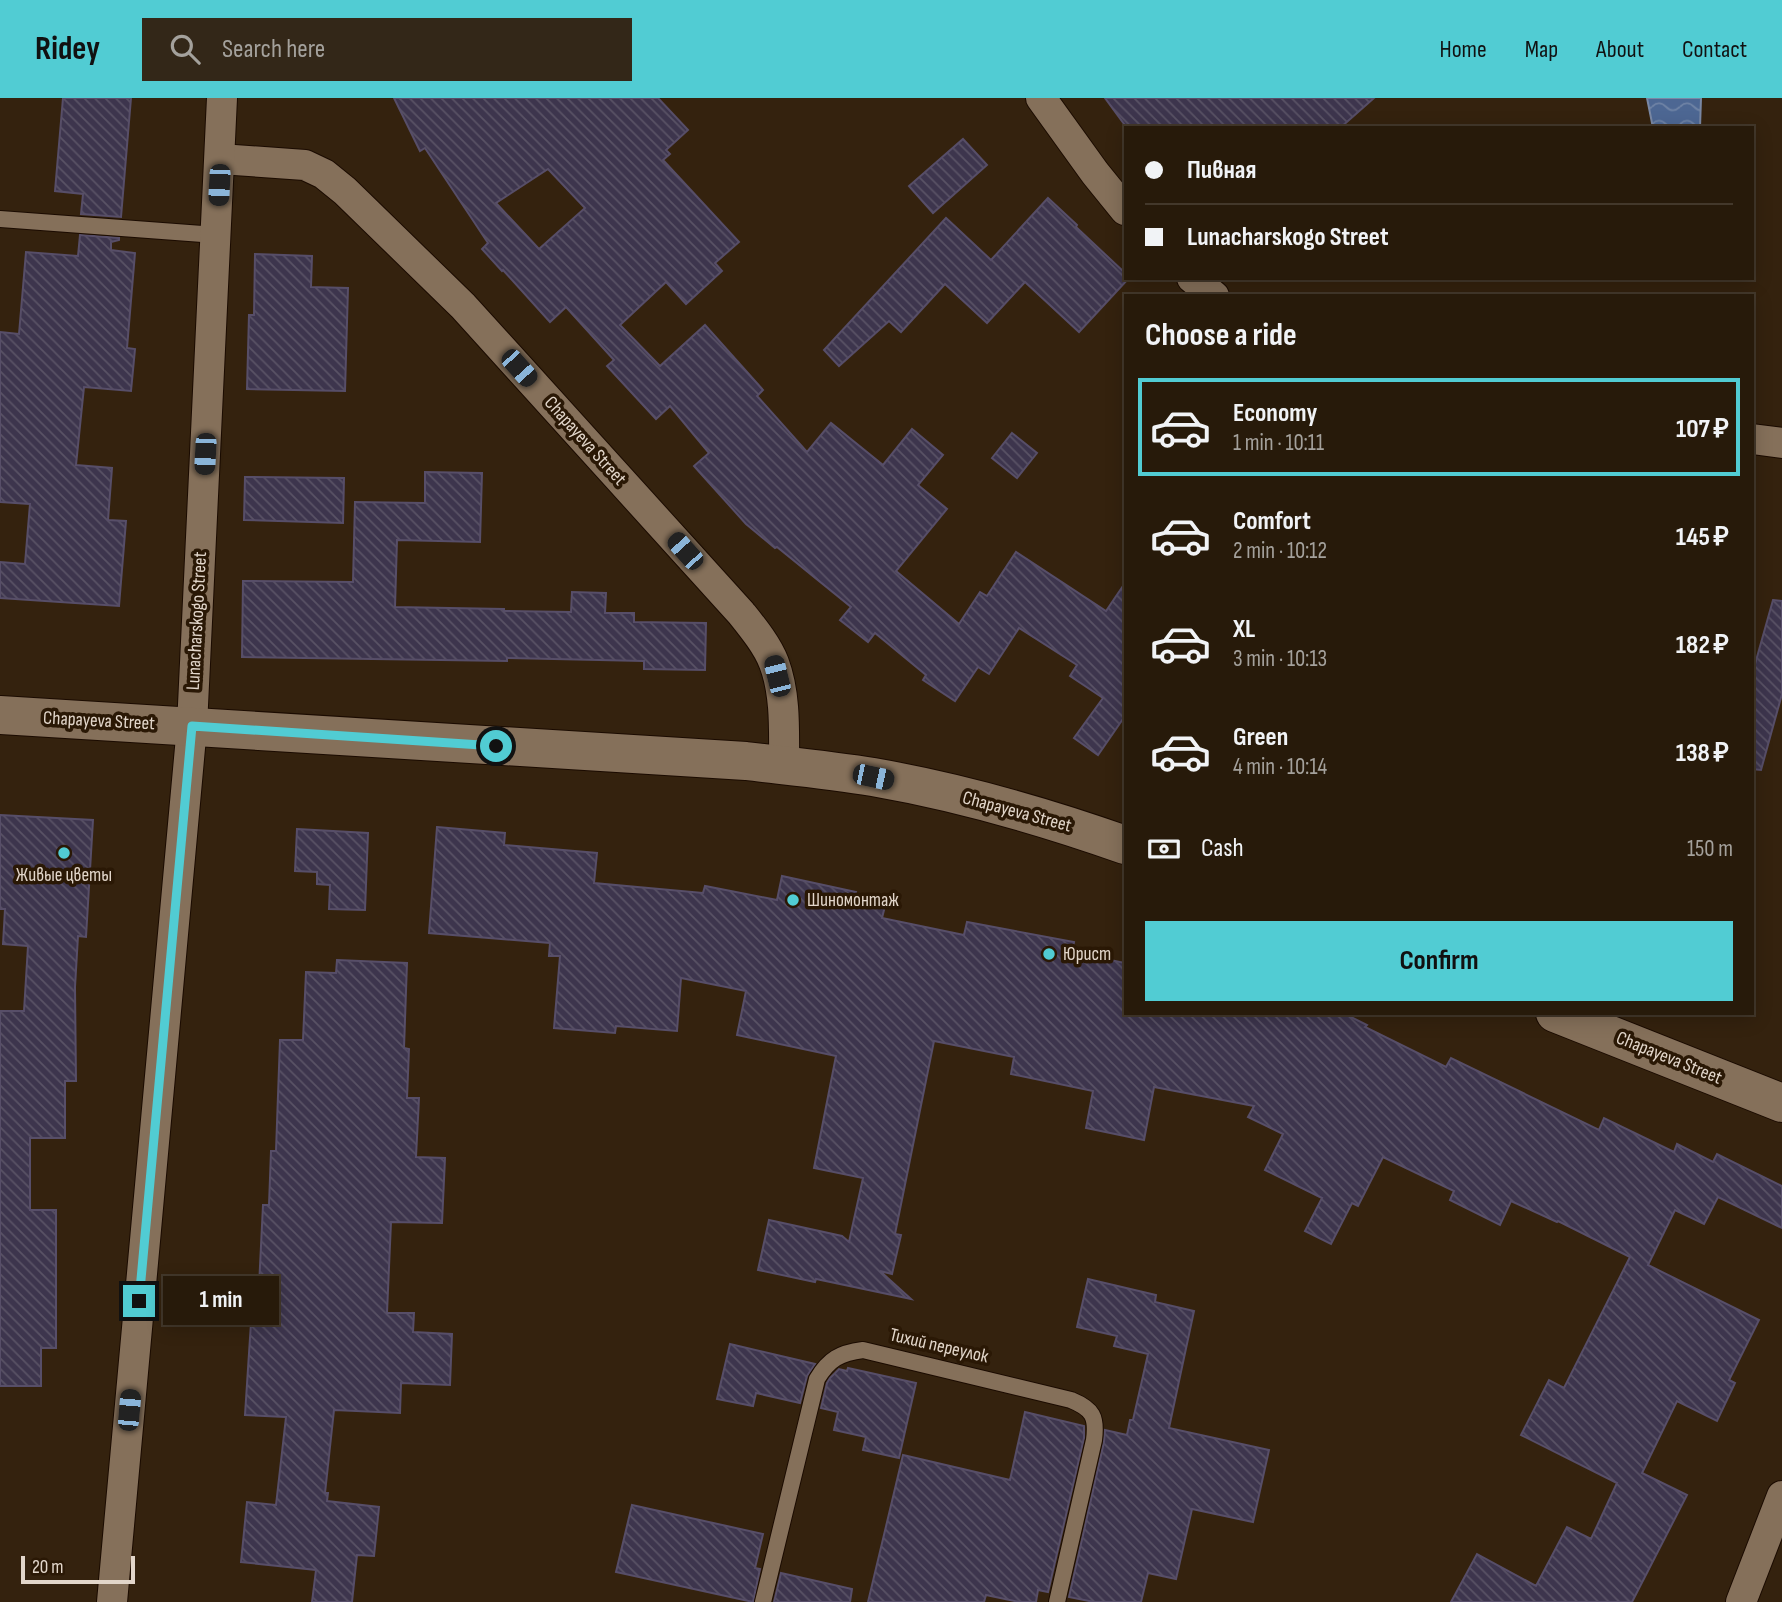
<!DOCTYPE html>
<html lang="en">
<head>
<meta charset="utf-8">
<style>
  :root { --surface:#271a0a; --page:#332718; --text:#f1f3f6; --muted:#a4a19c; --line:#43382b; --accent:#51ccd3 }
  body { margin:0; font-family:"Sofia Sans Condensed",sans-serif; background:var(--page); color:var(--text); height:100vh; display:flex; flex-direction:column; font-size:26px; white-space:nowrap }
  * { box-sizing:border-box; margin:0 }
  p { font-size:23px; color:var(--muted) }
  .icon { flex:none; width:38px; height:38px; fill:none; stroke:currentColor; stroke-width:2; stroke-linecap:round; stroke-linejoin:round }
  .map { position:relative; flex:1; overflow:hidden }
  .sheet { position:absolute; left:1124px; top:196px; width:630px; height:721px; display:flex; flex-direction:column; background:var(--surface); border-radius:0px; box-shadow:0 4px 18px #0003,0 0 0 2px var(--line) }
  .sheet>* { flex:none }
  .hud { position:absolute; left:1124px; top:28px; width:630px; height:154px; border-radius:0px; box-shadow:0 4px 18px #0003,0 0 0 2px var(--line); display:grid; align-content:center; height:154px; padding:0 21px; background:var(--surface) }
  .scale { position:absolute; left:21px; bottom:18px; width:114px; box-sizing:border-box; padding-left:7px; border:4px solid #e2d6ca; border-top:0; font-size:19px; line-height:24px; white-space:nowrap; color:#e2d6ca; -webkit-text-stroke:5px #2a1805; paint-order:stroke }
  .end { position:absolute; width:32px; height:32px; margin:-16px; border:9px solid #51ccd3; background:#111; box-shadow:0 0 0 4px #111 }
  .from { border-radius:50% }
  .bubble { position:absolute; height:49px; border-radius:0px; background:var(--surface); box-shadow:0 4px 18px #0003,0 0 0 2px var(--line); font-size:23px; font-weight:700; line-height:49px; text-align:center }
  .car { position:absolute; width:21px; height:42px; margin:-21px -10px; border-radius:9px; box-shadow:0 0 5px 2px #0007; background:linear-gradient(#222 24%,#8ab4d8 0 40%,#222 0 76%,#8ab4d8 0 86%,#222 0) }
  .hud b { display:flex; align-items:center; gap:24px; height:66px; font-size:26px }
  .hud b+b { border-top:2px solid var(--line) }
  .hud i { width:18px; height:18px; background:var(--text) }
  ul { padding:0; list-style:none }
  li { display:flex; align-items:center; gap:21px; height:98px; margin:0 14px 10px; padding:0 7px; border:4px solid transparent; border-radius:0px }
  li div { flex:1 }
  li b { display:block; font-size:26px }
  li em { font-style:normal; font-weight:700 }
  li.active { border-color:var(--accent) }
  li>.icon { width:63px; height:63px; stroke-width:1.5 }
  h2 { padding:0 21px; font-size:32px; line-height:84px }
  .pay { display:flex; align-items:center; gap:18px; height:77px; padding:0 21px; font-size:26px }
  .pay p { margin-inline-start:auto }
  .action { display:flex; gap:14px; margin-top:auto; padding:14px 21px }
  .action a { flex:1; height:80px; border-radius:0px; background:var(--accent); color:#111; font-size:28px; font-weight:700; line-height:80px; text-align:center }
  header { display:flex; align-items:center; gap:42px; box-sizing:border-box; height:98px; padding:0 35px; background:var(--accent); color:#111 }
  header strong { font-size:33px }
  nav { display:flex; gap:38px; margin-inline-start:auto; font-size:24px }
  .search { width:490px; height:63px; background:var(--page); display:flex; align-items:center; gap:18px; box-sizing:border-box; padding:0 24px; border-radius:0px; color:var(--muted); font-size:26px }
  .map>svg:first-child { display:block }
  .water { fill:url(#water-waves); stroke:#7a88a4; stroke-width:2 }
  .building { fill:url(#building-back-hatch); stroke:#574e68; stroke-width:2; fill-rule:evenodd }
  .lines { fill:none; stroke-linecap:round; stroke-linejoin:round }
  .service-casing { stroke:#1b0b00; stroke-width:18 }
  .minor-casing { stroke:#1b0b00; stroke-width:32 }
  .tertiary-casing { stroke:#1b0b00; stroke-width:40 }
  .service { stroke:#85705a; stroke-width:16 }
  .minor { stroke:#85705a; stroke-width:30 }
  .tertiary { stroke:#85705a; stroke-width:38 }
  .route { stroke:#51ccd3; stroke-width:9 }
  .poi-dot { fill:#51ccd3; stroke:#2a1805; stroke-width:2.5 }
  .labels { text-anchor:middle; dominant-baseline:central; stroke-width:7; stroke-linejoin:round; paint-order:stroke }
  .street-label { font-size:19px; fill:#e2d6ca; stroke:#2a1805 }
  .poi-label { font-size:19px; fill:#e2d6ca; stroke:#2a1805; text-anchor:start }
</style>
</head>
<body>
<header>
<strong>Ridey</strong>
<div class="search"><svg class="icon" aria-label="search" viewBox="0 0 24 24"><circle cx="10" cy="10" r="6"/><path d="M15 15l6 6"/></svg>Search here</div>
<nav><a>Home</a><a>Map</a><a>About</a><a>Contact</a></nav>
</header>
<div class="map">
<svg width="1782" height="1504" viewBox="0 0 1782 1504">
  <defs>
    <pattern id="water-waves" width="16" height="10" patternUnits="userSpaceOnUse" patternTransform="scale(1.75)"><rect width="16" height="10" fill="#4d6793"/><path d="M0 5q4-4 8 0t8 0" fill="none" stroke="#6f83a5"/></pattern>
    <pattern id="building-back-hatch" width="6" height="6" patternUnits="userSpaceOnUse" patternTransform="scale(1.75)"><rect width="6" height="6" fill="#3d354d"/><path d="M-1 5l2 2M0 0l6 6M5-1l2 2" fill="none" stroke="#595265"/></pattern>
  </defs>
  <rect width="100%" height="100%" fill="#34220e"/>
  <!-- water -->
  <path class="water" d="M1647,0H1701L1700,30H1653Z"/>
  <!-- building -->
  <g class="building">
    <path d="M63,0H131L121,119L81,116L83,96L55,93Z"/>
    <path d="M394,0H658L688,32L666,52L670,56L663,62L739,144L715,165L722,173L686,206L666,184L620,227L660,268L705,227L763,292L757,298L807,354L831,325L883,367L912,331L943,357L918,387L947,411L896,473L959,526L980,494L987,498L1016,454L1106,513L1125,485V618L1098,657L1074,640L1103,600L1070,578L1077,567L1019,530L989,576L978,569L955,603L923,582L926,577L875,535L868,544L840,522L851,509L777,449L775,450L746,426L694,368L709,355L670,308L656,321L607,268L614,262L566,209L550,224L503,172L502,173L482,151L488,145L425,50L420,53ZM548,71L585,110L539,151L496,105Z"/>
    <path d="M1105,0H1374L1340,30H1127Z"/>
    <path d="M963,41L987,67L933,115L909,88Z"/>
    <path d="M1048,100L1077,127L1076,129L1125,175V180H1129L1079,234L1025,184L987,225L945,186L901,234L889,223L839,268L824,252L946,120L991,162Z"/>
    <path d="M80,137L119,140V142L111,144V152L135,155L127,250L135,251L131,293L84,289L76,367L112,370L108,422L126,423L119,508L0,500V464L25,466L30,406L0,404V234L19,236L26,154L78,158Z"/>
    <path d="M255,156L312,158L311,189L348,190L345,293L247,291L249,217H254Z"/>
    <path d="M1012,335L1037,355L1017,380L992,360Z"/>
    <path d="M425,374L482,375L480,444L397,442L395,509L504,511V513L571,514L572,494L606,495L605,515H634V524L706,525L705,572L644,571V563L507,560V563L242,559L243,483L353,484L355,404L425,405Z"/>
    <path d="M245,379L344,380L343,425L244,422Z"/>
    <path d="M1773,502L1782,503V596L1761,672L1752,671V577Z"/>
    <path d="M0,717L93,722L86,839L78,838L75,889L76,983H65V1040H30V1112H56V1250H41V1288H0V913H24L28,848L3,846L5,811H0Z"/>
    <path d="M437,729L505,735L504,747L597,755L594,785L703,795L705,788L777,802L782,778L856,794L855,799L886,804L882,820L964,837L967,824L1074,844L1072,854L1125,865V915H1343L1367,927L1365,929L1446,969L1451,960L1599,1032L1604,1020L1674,1054L1677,1046L1713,1064L1717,1056L1782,1088V1130L1718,1099L1704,1126L1675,1112L1648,1167L1759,1222L1729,1282L1735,1285L1717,1323L1677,1303L1642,1375L1687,1397L1632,1504H1451L1477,1456L1536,1488L1567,1429L1591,1441L1617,1385L1521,1337L1549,1282L1564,1290L1630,1159L1558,1123L1557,1124L1511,1103L1500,1127L1450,1102L1454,1093L1383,1059L1358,1108L1352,1105L1331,1146L1305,1133L1322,1100L1265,1072L1283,1036L1248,1019L1254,1008L1154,989L1144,1042L1086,1030L1093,993L1011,976L1014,959L934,943L895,1136L901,1137L892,1176L880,1173L911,1201L816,1181L815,1184L758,1172L769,1122L842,1138L849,1144L863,1080L814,1070L836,958L737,937L746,893L681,880L677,933L616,928L615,935L554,930L560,858H549L550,845L429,835Z"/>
    <path d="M297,731L368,735L365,812L329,811L330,787L317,786V774L295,773Z"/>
    <path d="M337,862L407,865L404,950L409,951L407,1000H419L416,1059L445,1060L442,1125L391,1124L387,1215H414L413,1234L452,1236L450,1287L401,1285L400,1315L334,1312L325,1395H328L327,1403L379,1409L374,1458L357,1457L352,1504H312L316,1472L241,1464L247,1404L276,1407L286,1319L245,1317L252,1209H258L263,1107H269L271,1053H276L280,942H303L306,874L336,875Z"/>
    <path d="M1088,1181L1156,1197L1155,1204L1194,1213L1169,1330L1269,1352L1253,1424L1192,1411L1176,1481L1148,1475L1141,1504H1094L1069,1499L1104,1344L1105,1332L1127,1337L1130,1322H1133L1148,1256L1114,1248L1117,1238L1077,1229Z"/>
    <path d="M730,1246L815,1266L807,1278L800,1305L756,1295L753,1308L717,1301Z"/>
    <path d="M848,1270L916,1285L899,1360L863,1352L866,1339L834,1332L838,1314L821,1310L827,1285L830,1280L839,1271L847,1273Z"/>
    <path d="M1025,1314L1084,1328V1340L1048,1494L1038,1492L1036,1504H1019L986,1497L984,1504H868L903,1357L1010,1382Z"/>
    <path d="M632,1407L763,1436L755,1470L760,1471L753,1504L616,1474Z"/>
    <path d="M781,1475L852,1491L850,1504H774Z"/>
  </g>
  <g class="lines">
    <!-- service casing -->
    <g class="service-casing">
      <g id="service">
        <path d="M0,121L216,137"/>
        <path d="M763,1504L817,1281C829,1261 840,1255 863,1252L1071,1302C1093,1311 1097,1319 1094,1342L1057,1504"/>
      </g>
    </g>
    <!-- minor casing -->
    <g class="minor-casing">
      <g id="minor">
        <path d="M1041,0L1095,75L1125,112"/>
        <path d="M220,61L305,67L324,76L345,93L463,208L741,515C753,530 767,547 774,565C786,597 784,634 784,667"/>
        <path d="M1192,180L1214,198"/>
        <path d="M1752,341L1782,345"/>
        <path d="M112,1504L192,628L222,0"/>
        <path d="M1741,1504L1782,1398"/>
      </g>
    </g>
    <!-- tertiary casing -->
    <g class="tertiary-casing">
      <g id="tertiary">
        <path d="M0,617L746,663C788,668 831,672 873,679C959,694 1043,718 1125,747"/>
        <path d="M1555,915L1782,1005"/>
      </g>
    </g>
    <!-- service -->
    <use href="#service" class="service"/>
    <!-- minor -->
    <use href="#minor" class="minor"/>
    <!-- tertiary -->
    <use href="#tertiary" class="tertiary"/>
  </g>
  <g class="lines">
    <!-- route -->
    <path class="route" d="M139,1203L192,628L496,648"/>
  </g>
  <!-- markers -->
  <g class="poi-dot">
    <circle cx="64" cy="755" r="7"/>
    <circle cx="793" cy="802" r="7"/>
    <circle cx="1049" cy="856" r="7"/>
  </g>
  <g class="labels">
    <!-- street labels -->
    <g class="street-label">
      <text transform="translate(585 343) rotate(48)">Chapayeva Street</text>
      <text transform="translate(197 523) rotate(-87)">Lunacharskogo Street</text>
      <text transform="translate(99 623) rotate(3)">Chapayeva Street</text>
      <text transform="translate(1017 714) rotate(15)">Chapayeva Street</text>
      <text transform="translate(1669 960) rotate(22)">Chapayeva Street</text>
      <text transform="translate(939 1248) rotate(13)">Тихий переулок</text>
    </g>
    <!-- poi labels -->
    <g class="poi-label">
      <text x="64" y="777" text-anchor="middle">Живые цветы</text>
      <text x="807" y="802">Шиномонтаж</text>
      <text x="1063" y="856">Юрист</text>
    </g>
  </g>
</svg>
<div class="scale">20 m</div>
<i class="end from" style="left:496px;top:648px"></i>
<i class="end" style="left:139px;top:1203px"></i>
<div class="bubble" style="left:163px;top:1178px;width:116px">1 min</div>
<i class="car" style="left:219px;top:87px;rotate:183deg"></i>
<i class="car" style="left:519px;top:270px;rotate:138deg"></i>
<i class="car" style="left:205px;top:356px;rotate:183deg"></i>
<i class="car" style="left:685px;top:453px;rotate:318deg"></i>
<i class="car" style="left:777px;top:578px;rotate:346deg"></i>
<i class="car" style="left:873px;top:679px;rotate:102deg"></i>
<i class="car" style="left:129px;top:1312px;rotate:5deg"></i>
<div class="hud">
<b><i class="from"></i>Пивная</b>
<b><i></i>Lunacharskogo Street</b>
</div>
<section class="sheet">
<h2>Choose a ride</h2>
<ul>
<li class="active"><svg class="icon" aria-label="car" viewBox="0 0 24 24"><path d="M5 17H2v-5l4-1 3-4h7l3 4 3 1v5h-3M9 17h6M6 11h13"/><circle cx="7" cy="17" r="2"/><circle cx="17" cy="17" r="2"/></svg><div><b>Economy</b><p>1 min · 10:11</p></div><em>107 ₽</em></li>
<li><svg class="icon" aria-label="car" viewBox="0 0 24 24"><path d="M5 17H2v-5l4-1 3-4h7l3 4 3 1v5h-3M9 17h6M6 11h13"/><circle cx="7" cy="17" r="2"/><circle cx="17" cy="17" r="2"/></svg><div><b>Comfort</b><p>2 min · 10:12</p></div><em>145 ₽</em></li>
<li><svg class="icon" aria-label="car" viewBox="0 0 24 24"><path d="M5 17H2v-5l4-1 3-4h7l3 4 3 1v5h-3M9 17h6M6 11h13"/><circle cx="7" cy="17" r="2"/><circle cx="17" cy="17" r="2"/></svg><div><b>XL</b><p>3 min · 10:13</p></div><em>182 ₽</em></li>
<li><svg class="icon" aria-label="car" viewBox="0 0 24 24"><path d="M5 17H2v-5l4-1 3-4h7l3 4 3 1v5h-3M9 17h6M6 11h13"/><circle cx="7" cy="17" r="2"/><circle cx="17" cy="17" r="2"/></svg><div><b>Green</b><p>4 min · 10:14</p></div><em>138 ₽</em></li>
</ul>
<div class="pay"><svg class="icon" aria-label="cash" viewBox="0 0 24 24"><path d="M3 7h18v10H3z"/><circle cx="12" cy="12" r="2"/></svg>Cash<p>150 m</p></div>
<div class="action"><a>Confirm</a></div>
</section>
</div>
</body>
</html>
